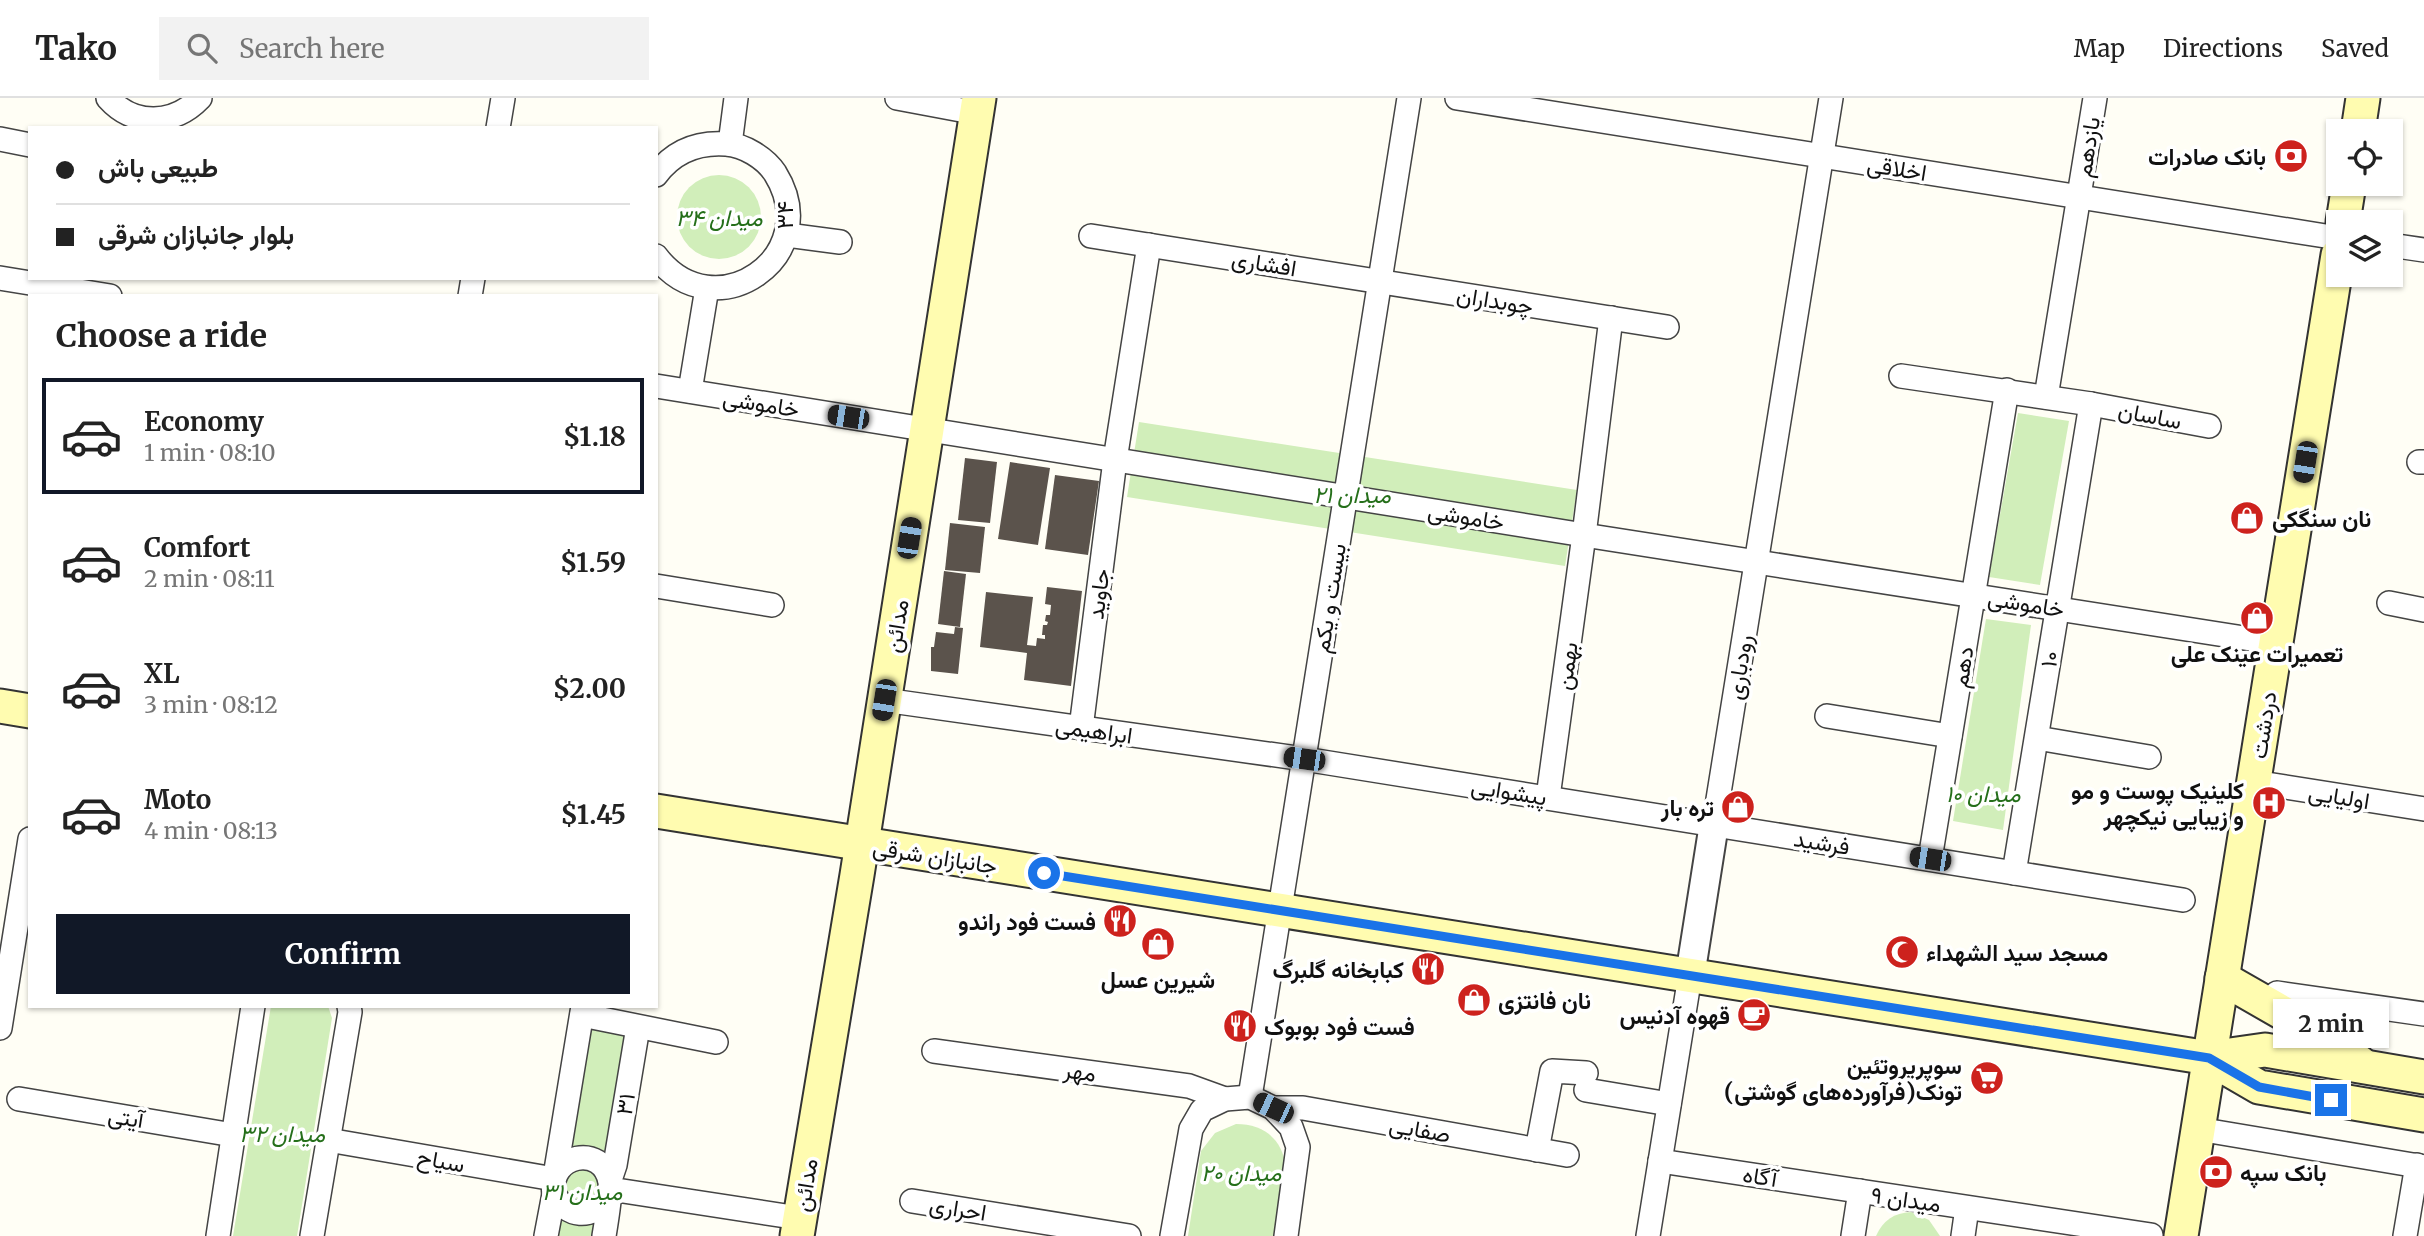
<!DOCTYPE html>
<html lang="en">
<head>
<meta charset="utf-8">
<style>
  :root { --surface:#fff; --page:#f2f2f2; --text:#222; --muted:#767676; --line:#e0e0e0; --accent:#111827 }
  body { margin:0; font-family:Merriweather,Vazirmatn,serif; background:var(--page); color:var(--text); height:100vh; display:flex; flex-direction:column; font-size:26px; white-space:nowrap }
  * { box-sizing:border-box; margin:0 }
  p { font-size:23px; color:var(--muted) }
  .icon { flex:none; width:38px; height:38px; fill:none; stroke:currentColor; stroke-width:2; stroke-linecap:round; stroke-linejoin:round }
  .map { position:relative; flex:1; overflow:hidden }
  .panel { position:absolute; left:28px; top:196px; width:630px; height:714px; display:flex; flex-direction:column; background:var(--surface); border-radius:0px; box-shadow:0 2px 5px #0004 }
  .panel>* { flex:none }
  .hud { position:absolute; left:28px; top:28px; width:630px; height:154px; border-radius:0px; box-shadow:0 2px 5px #0004; display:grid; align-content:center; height:154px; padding:0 28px; background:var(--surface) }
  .tools { position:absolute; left:2326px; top:21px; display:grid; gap:14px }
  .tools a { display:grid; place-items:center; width:77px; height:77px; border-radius:0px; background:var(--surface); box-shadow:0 2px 5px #0004; font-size:35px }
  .end { position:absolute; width:32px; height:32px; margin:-16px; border:9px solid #1a73e8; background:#fff; box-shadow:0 0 0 4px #fff }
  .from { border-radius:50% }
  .bubble { position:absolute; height:49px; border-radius:0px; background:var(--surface); box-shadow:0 2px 5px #0004; font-size:23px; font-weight:700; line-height:49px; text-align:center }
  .car { position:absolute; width:21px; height:42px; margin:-21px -10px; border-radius:9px; box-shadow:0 0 5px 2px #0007; background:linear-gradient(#222 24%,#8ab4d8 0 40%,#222 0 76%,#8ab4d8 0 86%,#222 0) }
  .hud b { display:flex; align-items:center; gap:24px; height:66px; font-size:26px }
  .hud b+b { border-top:2px solid var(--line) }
  .hud i { width:18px; height:18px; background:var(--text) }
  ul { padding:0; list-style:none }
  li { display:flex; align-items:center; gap:21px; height:116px; margin:0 14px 10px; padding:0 14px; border:4px solid transparent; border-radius:0px }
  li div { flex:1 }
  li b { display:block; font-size:26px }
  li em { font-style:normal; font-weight:700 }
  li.selected { border-color:var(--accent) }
  li>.icon { width:63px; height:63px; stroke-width:1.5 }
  h2 { padding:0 28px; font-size:32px; line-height:84px }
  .primary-button { display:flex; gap:14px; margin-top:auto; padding:14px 28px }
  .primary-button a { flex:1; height:80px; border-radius:0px; background:var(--accent); color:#fff; font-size:28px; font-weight:700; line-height:80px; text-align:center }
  header { display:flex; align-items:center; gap:42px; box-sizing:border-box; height:98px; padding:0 35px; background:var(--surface); border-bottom:2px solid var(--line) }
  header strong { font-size:33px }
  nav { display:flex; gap:38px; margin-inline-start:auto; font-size:24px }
  .search { width:490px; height:63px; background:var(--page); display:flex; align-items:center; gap:18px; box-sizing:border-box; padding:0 24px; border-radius:0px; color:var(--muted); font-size:26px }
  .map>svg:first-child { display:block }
  .green { fill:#d1eeba }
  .building { fill:#5b534c }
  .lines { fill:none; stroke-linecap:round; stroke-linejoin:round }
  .minor-casing { stroke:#444; stroke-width:26 }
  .tertiary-casing { stroke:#444; stroke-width:32 }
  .secondary-casing { stroke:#333; stroke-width:37 }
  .minor { stroke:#fff; stroke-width:23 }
  .tertiary { stroke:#fff; stroke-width:28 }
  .secondary { stroke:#fffcb0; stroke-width:33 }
  .route { stroke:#1a73e8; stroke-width:9 }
  .labels { text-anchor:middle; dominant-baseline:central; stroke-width:7; stroke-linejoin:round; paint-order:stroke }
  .street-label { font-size:23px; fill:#111; stroke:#fff }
  .poi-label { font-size:23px; font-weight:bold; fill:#111; stroke:#fff; text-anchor:end }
  .park-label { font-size:23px; font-style:italic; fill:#256f1a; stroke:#fff }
</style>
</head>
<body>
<header>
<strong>Tako</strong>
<div class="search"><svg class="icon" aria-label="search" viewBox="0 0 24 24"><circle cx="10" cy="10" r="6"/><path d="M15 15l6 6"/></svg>Search here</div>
<nav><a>Map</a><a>Directions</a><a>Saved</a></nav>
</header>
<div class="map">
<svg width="2424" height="1138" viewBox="0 0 2424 1138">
  <rect width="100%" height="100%" fill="#fffef5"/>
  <!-- green -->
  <g class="green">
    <circle cx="719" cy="119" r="42"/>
    <path d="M2018,315L2069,323L2040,487L1989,479Z"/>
    <path d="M1139,324L1577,392L1565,468L1127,399Z"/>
    <path d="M1986,521L2031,527L2003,732L1953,723Z"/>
    <path d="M271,908H328L332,920L297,1138H233Z"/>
    <path d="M586,925L632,933L602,1138H548Z"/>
    <path d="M1236,1026C1264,1026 1282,1041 1286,1069L1274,1138H1188L1201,1053L1215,1035Z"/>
    <path d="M1911,1114L1929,1122L1940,1138H1876C1883,1122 1894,1115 1911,1114Z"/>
  </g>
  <!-- building -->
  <g class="building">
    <path d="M965,360L997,364L990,425L958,422Z"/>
    <path d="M1010,364L1050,370L1038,447L998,441Z"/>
    <path d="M1055,377L1099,383L1088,457L1045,451Z"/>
    <path d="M950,425L985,429L980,475L945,472Z"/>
    <path d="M944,473L966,476L960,529L938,526Z"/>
    <path d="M1047,489L1082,493L1071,588L1024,582L1027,555L980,549L986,494L1033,499L1027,547L1036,548L1037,540L1045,541V537H1042L1043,527H1047L1048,524L1045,523L1046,517H1050L1051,507L1045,506Z"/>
    <path d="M955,529L963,530L958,576L931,573V549H934L936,534L954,536Z"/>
  </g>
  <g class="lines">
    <!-- minor casing -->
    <g class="minor-casing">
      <g id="minor">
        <path d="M108,0C134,29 174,27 200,0"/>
        <path d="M897,0L977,15"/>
        <path d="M1457,0L2338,140"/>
        <path d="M498,30L503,0"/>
        <path d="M0,41L30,47"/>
        <path d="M730,46L736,0"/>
        <path d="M656,77C673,54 697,44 726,46C744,47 765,60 775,75C827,158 714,235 656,158"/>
        <path d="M787,137L840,144"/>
        <path d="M1091,138L1667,229"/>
        <path d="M2390,147L2424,152"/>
        <path d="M0,180L110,198"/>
        <path d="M470,198L473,180"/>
        <path d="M1901,278L2091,306L2209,328"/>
        <path d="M656,288L1584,437L2276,545"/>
        <path d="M690,293L707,190"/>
        <path d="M2046,299L2095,0"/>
        <path d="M2419,364H2424"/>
        <path d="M656,488L772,507"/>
        <path d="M2389,505L2424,512"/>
        <path d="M884,602L1304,661L2183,802"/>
        <path d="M1827,618L1950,638"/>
        <path d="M1081,630L1115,362L1149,147"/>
        <path d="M2037,640L2149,659"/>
        <path d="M2254,684L2424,711"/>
        <path d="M1548,699L1584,437L1611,220"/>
        <path d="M1714,726L1831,0"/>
        <path d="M1930,761L2007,292"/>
        <path d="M2014,775L2091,306"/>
        <path d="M2277,895L2424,916"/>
        <path d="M582,917L716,944"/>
        <path d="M0,930L30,741"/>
        <path d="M934,953L1189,988L1225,1001"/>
        <path d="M1586,992L1669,1006"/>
        <path d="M1250,999L1409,0"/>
        <path d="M19,1001L233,1037"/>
        <path d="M1273,1010H1303L1567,1057"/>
        <path d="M2198,1031L2424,1069"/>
        <path d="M328,1042L554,1081"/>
        <path d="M1537,1052L1552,973L1586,975"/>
        <path d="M1660,1063L2151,1137"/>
        <path d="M555,1078L583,908"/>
        <path d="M610,1082L615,1067L638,929"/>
        <path d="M610,1091L799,1120"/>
        <path d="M912,1103L1129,1138"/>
        <path d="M218,1138L253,908"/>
        <path d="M312,1138L350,914L349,908"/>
        <path d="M546,1138L554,1096"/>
        <path d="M604,1138C606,1126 611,1093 610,1084C603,1045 547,1056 554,1096C567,1120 592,1122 608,1100"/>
        <path d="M1172,1138L1191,1031L1202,1012L1225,1001L1250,999L1273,1010L1291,1029L1298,1049L1286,1138"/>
        <path d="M1648,1138L1690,878"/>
        <path d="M1853,1138L1860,1093"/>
        <path d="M1963,1138L1967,1110"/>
        <path d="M2405,1138L2417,1067"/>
      </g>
    </g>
    <!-- tertiary casing -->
    <g class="tertiary-casing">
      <path id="tertiary" d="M1690,878L1714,726"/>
    </g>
    <!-- secondary casing -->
    <g class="secondary-casing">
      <g id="secondary">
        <path d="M2358,33L2363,0"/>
        <path d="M2343,124L2349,86"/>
        <path d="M0,608L30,613"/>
        <path d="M656,713L2209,960L2265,952L2424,979"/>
        <path d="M2222,880L2318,935L2360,965"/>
        <path d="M2209,960L2259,989L2424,1017"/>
        <path d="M797,1138L857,777L979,0"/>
        <path d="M2181,1138L2338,157"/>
      </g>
    </g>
    <!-- minor -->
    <use href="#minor" class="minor"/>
    <!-- tertiary -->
    <use href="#tertiary" class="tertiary"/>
    <!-- secondary -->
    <use href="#secondary" class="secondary"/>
  </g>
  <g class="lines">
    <!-- route -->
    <path class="route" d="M1044,775L2209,960L2259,989L2331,1002"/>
  </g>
  <!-- icons -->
  <defs>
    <g id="bank-disc" transform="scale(1.75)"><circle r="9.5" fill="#cd221d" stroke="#fff"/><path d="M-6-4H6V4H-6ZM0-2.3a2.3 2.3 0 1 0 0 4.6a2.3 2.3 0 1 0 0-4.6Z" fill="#fff"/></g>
    <g id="shop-disc" transform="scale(1.75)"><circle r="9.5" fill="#cd221d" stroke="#fff"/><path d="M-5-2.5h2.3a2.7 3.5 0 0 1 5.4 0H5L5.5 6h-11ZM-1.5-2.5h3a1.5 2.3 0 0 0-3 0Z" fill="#fff"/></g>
    <g id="hospital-disc" transform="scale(1.75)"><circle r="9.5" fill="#cd221d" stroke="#fff"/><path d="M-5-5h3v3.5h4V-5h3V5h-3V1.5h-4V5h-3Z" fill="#fff"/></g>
    <g id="restaurant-disc" transform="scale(1.75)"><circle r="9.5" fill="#cd221d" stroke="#fff"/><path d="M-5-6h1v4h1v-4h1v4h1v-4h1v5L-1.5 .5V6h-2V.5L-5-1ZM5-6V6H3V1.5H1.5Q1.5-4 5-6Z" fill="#fff"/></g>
    <g id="mosque-disc" transform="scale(1.75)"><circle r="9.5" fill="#cd221d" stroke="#fff"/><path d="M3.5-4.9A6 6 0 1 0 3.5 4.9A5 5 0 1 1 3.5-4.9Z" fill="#fff"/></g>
    <g id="cafe-disc" transform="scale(1.75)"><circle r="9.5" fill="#cd221d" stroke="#fff"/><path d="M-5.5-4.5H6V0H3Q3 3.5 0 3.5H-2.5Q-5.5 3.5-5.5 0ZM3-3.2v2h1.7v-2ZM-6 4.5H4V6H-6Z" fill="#fff"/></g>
    <g id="supermarket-disc" transform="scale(1.75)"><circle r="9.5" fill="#cd221d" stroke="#fff"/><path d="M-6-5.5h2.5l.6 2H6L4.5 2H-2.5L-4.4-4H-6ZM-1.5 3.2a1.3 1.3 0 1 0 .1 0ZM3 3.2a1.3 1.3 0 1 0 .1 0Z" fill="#fff"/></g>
  </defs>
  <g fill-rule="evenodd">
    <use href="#bank-disc" x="2291" y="58"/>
    <use href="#shop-disc" x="2247" y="420"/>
    <use href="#shop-disc" x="2257" y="520"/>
    <use href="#hospital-disc" x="2269" y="705"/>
    <use href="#shop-disc" x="1738" y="709"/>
    <use href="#restaurant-disc" x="1120" y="823"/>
    <use href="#shop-disc" x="1158" y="846"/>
    <use href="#mosque-disc" x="1902" y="854"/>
    <use href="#restaurant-disc" x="1428" y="871"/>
    <use href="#shop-disc" x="1474" y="902"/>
    <use href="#cafe-disc" x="1754" y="917"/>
    <use href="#restaurant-disc" x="1240" y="928"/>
    <use href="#supermarket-disc" x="1987" y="980"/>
    <use href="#bank-disc" x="2216" y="1074"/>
  </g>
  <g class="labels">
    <!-- street labels -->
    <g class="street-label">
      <text transform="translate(2087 49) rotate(-81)">یازدهم</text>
      <text transform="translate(1897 70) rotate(9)">اخلاقی</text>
      <text transform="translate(784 117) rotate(-90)">۳۴</text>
      <text transform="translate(1264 165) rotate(9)">افشاری</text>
      <text transform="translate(1495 202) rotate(9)">چوبداران</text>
      <text transform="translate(761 305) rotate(9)">خاموشی</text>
      <text transform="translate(2150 317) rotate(11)">ساسان</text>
      <text transform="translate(1466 418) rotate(9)">خاموشی</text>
      <text transform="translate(1098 496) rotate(-83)">جاوید</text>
      <text transform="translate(1329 500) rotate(-81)">بیست و یکم</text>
      <text transform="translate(2026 505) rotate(9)">خاموشی</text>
      <text transform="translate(896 528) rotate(-81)">مدائن</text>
      <text transform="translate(2049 561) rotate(-81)">۱۰</text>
      <text transform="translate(1566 568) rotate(-82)">بهمن</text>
      <text transform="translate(1739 569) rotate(-81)">رودباری</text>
      <text transform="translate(1962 569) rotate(-81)">دهم</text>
      <text transform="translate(2263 627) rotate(-81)">دردشت</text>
      <text transform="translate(1094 632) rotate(8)">ابراهیمی</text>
      <text transform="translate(1509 693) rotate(9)">پیشوایی</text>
      <text transform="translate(2339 698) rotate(9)">اولیایی</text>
      <text transform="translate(1822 744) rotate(9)">فرشید</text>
      <text transform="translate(935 758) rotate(9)">جانبازان شرقی</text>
      <text transform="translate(1080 973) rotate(8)">مهر</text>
      <text transform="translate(625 1006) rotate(-80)">۳۱</text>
      <text transform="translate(126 1019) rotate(9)">آیتی</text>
      <text transform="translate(1420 1031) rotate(10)">صفایی</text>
      <text transform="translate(441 1062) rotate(10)">سیاح</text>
      <text transform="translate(1760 1078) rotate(9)">آگاه</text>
      <text transform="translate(805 1087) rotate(-81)">مدائن</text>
      <text transform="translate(1906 1101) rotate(8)">میدان ۹</text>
      <text transform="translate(958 1110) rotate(9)">احراری</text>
    </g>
    <!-- poi labels -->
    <g class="poi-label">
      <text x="2266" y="58">بانک صادرات</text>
      <text x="2272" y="420" text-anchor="start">نان سنگکی</text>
      <text x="2257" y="555" text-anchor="middle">تعمیرات عینک علی</text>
      <text x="2244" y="692">کلینیک پوست و مو<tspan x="2244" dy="26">و زیبایی نیکچهر</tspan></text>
      <text x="1714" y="709">تره بار</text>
      <text x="1096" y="823">فست فود راندو</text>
      <text x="1926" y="854" text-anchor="start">مسجد سید الشهداء</text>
      <text x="1404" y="871">کبابخانه گلبرگ</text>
      <text x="1158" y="881" text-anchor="middle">شیرین عسل</text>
      <text x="1498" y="902" text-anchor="start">نان فانتزی</text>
      <text x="1730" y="917">قهوه آدنیس</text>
      <text x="1264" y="928" text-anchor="start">فست فود بوبوک</text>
      <text x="1962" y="967">سوپرپروتئین<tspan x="1962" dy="26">تونک(فرآورده‌های گوشتی)</tspan></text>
      <text x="2240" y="1074" text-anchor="start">بانک سپه</text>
    </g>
    <!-- park labels -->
    <g class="park-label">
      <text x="719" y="119">میدان ۳۴</text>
      <text x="1352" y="396">میدان ۲۱</text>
      <text x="1983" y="695">میدان ۱۰</text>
      <text x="282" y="1035">میدان ۳۲</text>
      <text x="1241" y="1074">میدان ۲۰</text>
      <text x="582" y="1093">میدان ۳۱</text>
    </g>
  </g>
</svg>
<div class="tools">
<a><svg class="icon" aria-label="locate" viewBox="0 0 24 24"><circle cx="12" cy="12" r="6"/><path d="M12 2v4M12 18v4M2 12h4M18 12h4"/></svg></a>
<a><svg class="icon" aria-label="layers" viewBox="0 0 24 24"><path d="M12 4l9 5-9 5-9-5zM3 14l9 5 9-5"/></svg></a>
</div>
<i class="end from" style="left:1044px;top:775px"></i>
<i class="end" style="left:2331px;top:1002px"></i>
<div class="bubble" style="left:2273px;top:901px;width:116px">2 min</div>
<i class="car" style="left:848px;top:319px;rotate:279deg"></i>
<i class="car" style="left:2305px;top:364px;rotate:189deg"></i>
<i class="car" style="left:909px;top:440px;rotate:9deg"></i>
<i class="car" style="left:884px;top:602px;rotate:189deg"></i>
<i class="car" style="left:1304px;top:661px;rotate:278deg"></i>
<i class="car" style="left:1930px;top:761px;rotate:279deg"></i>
<i class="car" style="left:1273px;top:1010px;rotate:295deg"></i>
<div class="hud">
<b><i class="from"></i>طبیعی باش</b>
<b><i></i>بلوار جانبازان شرقی</b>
</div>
<section class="panel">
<h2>Choose a ride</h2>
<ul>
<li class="selected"><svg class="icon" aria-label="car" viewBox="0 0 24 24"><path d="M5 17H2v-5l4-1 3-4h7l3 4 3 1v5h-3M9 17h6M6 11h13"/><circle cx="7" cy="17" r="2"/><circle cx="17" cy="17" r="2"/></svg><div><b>Economy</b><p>1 min · 08:10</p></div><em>$1.18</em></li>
<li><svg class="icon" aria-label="car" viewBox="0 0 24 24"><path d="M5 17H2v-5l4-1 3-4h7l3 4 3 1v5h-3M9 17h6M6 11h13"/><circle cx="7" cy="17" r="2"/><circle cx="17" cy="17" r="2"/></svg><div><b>Comfort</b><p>2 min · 08:11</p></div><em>$1.59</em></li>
<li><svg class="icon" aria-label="car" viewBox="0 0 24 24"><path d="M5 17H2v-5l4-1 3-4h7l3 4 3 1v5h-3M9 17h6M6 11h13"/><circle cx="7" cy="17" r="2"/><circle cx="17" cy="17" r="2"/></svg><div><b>XL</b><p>3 min · 08:12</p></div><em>$2.00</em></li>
<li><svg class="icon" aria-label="car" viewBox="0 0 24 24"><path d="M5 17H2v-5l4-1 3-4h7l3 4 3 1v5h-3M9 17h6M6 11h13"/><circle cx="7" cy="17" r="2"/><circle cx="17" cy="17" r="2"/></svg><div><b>Moto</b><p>4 min · 08:13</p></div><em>$1.45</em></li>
</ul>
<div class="primary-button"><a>Confirm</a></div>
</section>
</div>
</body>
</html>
